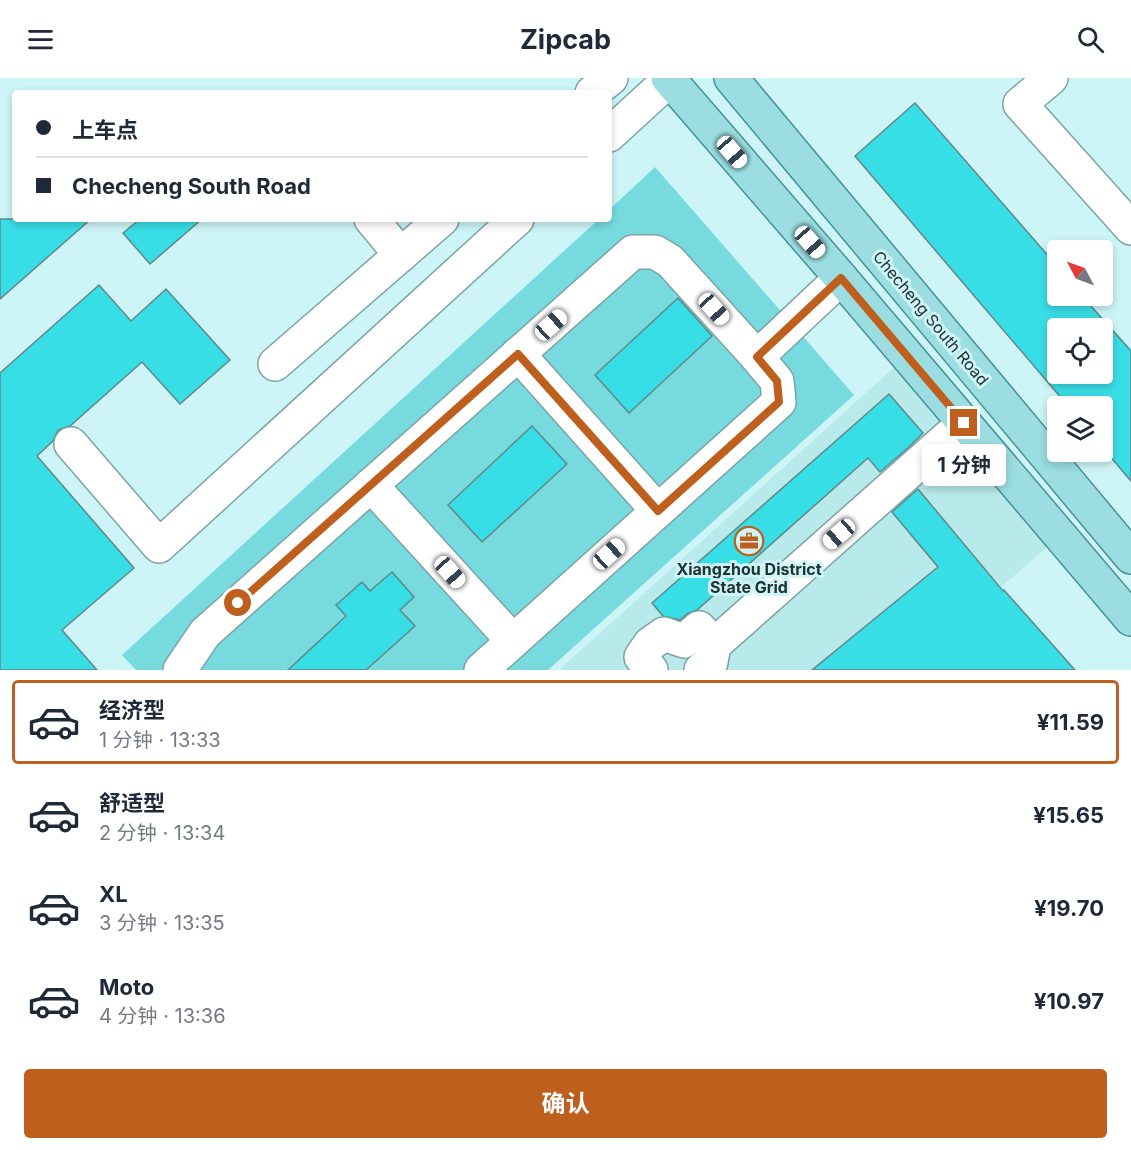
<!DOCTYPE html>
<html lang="zh">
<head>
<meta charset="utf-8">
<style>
  :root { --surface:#fff; --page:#f2f2f3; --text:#1f2937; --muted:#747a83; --line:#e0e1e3; --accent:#bf5f1d }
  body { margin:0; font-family:Inter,"Noto Sans SC",sans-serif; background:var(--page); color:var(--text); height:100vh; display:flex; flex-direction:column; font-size:22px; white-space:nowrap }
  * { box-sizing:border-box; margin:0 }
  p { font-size:20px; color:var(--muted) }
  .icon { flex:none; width:33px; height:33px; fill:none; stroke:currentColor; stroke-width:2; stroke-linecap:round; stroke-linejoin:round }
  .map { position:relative; height:592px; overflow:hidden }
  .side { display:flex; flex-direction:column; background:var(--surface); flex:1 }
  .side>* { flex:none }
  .banner { position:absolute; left:12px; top:12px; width:600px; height:132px; border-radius:6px; box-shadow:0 3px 9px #0003; display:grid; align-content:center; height:132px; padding:0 24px; background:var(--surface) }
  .needle { width:39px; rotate:311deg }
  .controls { position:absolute; left:1047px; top:162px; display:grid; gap:12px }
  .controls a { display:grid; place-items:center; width:66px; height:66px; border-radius:6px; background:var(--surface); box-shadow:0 3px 9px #0003; font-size:30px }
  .end { position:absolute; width:27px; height:27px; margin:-14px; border:8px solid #bf5f1d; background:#fff; box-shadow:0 0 0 3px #fff }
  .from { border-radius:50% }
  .bubble { position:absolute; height:42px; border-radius:6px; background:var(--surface); box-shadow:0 3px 9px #0003; font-size:20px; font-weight:700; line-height:42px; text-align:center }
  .car { position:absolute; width:18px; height:36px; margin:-18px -9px; border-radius:8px; box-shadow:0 0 4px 2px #0007; background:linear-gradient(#fff 24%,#345 0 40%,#fff 0 76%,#345 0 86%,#fff 0) }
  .banner b { display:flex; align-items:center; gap:21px; height:57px; font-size:22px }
  .banner b+b { border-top:2px solid var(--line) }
  .banner i { width:15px; height:15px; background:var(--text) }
  ul { padding:10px 0 0; list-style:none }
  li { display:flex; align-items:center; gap:18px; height:84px; margin:0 12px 9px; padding:0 12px; border:3px solid transparent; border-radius:6px }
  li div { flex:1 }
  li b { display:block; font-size:22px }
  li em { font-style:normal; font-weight:700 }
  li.on { border-color:var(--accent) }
  li>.icon { width:54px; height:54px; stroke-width:1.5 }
  .action { display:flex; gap:12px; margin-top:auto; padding:12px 24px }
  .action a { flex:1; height:69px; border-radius:6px; background:var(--accent); color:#fff; font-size:24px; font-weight:700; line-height:69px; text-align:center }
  header { display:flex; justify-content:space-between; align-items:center; height:78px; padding:0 24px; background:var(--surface); font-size:27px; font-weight:700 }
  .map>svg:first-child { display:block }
  .built { fill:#b8e9eb }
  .green { fill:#76dadf }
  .building { fill:#38dee6; stroke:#628789; stroke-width:1.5; fill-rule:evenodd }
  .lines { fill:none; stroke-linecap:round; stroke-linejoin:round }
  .minor-casing { stroke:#7da3a4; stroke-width:36 }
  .major-casing { stroke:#459296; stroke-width:36 }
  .minor { stroke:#fff; stroke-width:33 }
  .major { stroke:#9bdde0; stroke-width:33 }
  .route { stroke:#bf5f1d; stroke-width:8 }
  .labels { text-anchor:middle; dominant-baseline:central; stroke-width:6; stroke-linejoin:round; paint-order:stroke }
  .street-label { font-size:16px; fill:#213031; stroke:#cdf5f7 }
  .poi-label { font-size:16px; font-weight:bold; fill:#213031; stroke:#cdf5f7 }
</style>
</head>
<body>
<header><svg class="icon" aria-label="menu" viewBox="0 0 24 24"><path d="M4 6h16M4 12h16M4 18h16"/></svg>Zipcab<svg class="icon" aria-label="search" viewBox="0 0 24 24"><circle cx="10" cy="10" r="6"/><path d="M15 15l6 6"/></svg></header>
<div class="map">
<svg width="1131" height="592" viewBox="0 0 1131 592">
  <rect width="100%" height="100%" fill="#cdf5f7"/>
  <!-- built -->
  <path class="built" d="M899,285L1053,464L959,545L916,592H559Z"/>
  <!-- green -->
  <path class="green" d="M655,89L854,317L548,592H136L122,577L599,141H609V132Z"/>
  <!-- building -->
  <g class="building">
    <path d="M915,25L1058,189V218H1082L1131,273V403L1102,369V328H1068L855,78ZM1058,250H1102V296H1058Z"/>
    <path d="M0,141H91L0,221Z"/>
    <path d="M140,141H202L150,186L123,155Z"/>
    <path d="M99,207L131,243L166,211L230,282L180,326L142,284L70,348L58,352L53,363L37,378L134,490L62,552L97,592H0V295Z"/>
    <path d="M678,220L712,258L629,335L595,297Z"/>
    <path d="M889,316L923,355L909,369L880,394L868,380L697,532L687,536L680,542L663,538L652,525Z"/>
    <path d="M532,348L567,386L482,464L448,427Z"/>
    <path d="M918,411L1003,513L1004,512L1075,592H812L938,489L892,434Z"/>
    <path d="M392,494L414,519L400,532L415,548L366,592H288L346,538L336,527L362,504L370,513Z"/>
  </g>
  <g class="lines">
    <!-- minor casing -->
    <g class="minor-casing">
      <g id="minor">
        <path d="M1051,0L1020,26L1131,150"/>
        <path d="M592,15L611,0"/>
        <path d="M609,57L669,2"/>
        <path d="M371,141L401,177"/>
        <path d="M518,276L658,433"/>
        <path d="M757,279L841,200"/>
        <path d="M275,286L442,141"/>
        <path d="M71,366L159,468L517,141"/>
        <path d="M371,407L513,563"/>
        <path d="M180,592L205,555L633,174H655L670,183L757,279L777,303L779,324L481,592"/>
        <path d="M651,592L641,579L650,566L664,556L684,563L699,550L714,567"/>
        <path d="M701,592L711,584L714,567L964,345"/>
      </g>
    </g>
    <!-- major casing -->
    <g class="major-casing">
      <g id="major">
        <path d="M668,0L841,200L1131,541"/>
        <path d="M731,0L1131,479"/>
      </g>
    </g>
    <!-- minor -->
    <use href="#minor" class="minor"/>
    <!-- major -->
    <use href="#major" class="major"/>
  </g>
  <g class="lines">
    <!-- route -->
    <path class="route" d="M238,525L518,276L658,433L779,324L777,303L757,279L841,200L964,345"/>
  </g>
  <!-- icons -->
  <defs>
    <g id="office-ring" transform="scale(1.5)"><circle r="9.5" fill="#cdf5f7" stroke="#bf5f1d" stroke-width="1.5"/><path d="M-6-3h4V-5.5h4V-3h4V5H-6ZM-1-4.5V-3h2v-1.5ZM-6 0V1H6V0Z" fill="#bf5f1d"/></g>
  </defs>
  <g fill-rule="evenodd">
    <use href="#office-ring" x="749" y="463"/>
  </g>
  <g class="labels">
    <!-- street labels -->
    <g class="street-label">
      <text transform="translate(931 240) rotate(50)">Checheng South Road</text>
    </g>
    <!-- poi labels -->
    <g class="poi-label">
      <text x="749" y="491">Xiangzhou District<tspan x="749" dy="18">State Grid</tspan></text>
    </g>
  </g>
</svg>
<div class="controls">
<a><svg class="needle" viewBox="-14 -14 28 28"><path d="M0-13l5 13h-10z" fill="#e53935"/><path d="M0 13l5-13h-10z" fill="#747a83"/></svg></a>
<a><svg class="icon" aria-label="locate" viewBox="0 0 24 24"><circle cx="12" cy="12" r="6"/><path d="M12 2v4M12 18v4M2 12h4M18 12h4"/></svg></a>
<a><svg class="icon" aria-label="layers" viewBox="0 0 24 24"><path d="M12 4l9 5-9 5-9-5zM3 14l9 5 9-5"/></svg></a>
</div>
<i class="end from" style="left:238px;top:525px"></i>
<i class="end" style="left:964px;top:345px"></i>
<div class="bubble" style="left:922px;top:366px;width:84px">1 分钟</div>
<i class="car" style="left:732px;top:74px;rotate:139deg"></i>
<i class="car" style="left:810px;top:164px;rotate:139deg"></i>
<i class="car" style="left:714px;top:231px;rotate:138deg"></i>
<i class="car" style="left:551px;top:247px;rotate:48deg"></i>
<i class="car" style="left:839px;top:456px;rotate:229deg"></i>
<i class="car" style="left:609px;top:476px;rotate:48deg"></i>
<i class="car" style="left:450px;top:494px;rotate:138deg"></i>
<div class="banner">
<b><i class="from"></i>上车点</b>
<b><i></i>Checheng South Road</b>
</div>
</div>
<section class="side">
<ul>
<li class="on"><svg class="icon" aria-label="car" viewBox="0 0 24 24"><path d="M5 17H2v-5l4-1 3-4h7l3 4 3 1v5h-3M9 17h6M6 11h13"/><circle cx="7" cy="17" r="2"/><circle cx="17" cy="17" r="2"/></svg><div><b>经济型</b><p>1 分钟 · 13:33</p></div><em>¥11.59</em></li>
<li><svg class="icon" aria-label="car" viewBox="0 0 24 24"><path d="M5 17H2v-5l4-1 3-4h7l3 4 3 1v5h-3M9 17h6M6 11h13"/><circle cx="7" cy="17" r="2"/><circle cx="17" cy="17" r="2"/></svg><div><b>舒适型</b><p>2 分钟 · 13:34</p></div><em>¥15.65</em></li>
<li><svg class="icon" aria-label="car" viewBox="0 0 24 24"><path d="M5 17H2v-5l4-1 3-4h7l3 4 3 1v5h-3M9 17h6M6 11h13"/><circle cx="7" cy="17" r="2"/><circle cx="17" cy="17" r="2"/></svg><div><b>XL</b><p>3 分钟 · 13:35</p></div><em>¥19.70</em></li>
<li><svg class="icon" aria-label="car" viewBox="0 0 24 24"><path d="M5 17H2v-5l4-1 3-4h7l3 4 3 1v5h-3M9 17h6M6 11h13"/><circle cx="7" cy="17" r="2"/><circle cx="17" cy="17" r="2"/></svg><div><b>Moto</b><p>4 分钟 · 13:36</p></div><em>¥10.97</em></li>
</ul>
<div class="action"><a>确认</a></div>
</section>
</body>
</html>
